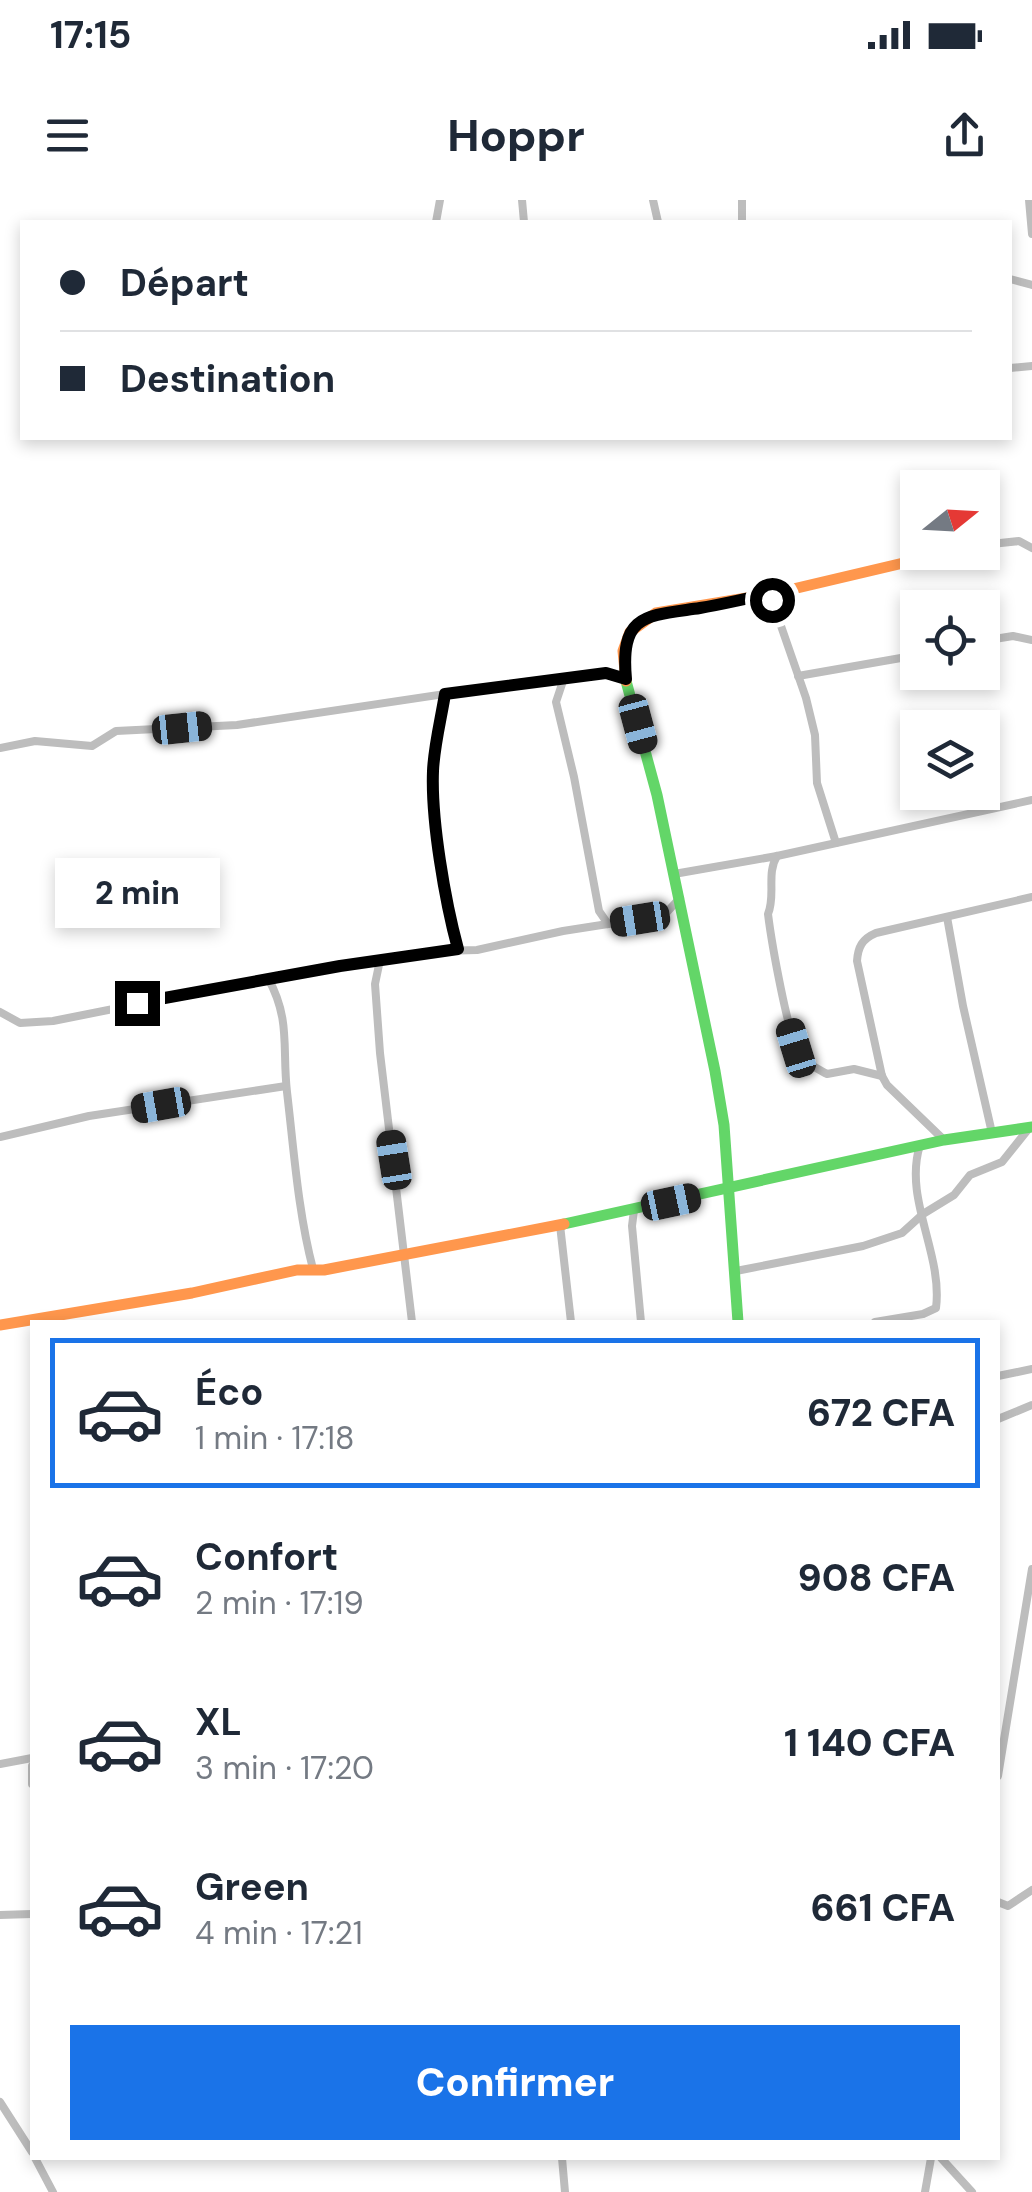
<!DOCTYPE html>
<html lang="fr">
<head>
<meta charset="utf-8">
<style>
  :root { --surface:#fff; --page:#f6f6f7; --text:#1f2937; --muted:#747a83; --line:#e0e1e3; --accent:#1a73e8 }
  body { margin:0; font-family:"DM Sans",sans-serif; background:var(--page); color:var(--text); height:100vh; display:flex; flex-direction:column; font-size:38px; white-space:nowrap }
  * { box-sizing:border-box; margin:0 }
  p { font-size:32px; color:var(--muted) }
  .icon { flex:none; width:55px; height:55px; fill:none; stroke:currentColor; stroke-width:2; stroke-linecap:round; stroke-linejoin:round }
  .map { position:relative; flex:1; overflow:hidden }
  .side { position:absolute; left:30px; top:1120px; width:970px; height:840px; display:flex; flex-direction:column; background:var(--surface); border-radius:0px; box-shadow:0 5px 15px #0003 }
  .side>* { flex:none }
  .banner { position:absolute; left:20px; top:20px; width:992px; height:220px; border-radius:0px; box-shadow:0 5px 15px #0003; display:grid; align-content:center; height:220px; padding:0 40px; background:var(--surface) }
  .needle { width:65px; rotate:72deg }
  .controls { position:absolute; left:900px; top:270px; display:grid; gap:20px }
  .controls a { display:grid; place-items:center; width:100px; height:100px; border-radius:0px; background:var(--surface); box-shadow:0 5px 15px #0003; font-size:50px }
  .end { position:absolute; width:45px; height:45px; margin:-22px; border:12px solid #000; background:#fff; box-shadow:0 0 0 5px #fff }
  .from { border-radius:50% }
  .bubble { position:absolute; height:70px; border-radius:0px; background:var(--surface); box-shadow:0 5px 15px #0003; font-size:32px; font-weight:800; line-height:70px; text-align:center }
  .car { position:absolute; width:30px; height:60px; margin:-30px -15px; border-radius:12px; box-shadow:0 0 8px 2px #0007; background:linear-gradient(#222 24%,#8ab4d8 0 40%,#222 0 76%,#8ab4d8 0 86%,#222 0) }
  .banner b { display:flex; align-items:center; gap:35px; height:95px; font-size:38px }
  .banner b+b { border-top:2px solid var(--line) }
  .banner i { width:25px; height:25px; background:var(--text) }
  ul { padding:18px 0 0; list-style:none }
  li { display:flex; align-items:center; gap:30px; height:150px; margin:0 20px 15px; padding:0 20px; border:5px solid transparent; border-radius:0px }
  li div { flex:1 }
  li b { display:block; font-size:38px }
  li em { font-style:normal; font-weight:800 }
  li.active { border-color:var(--accent) }
  li>.icon { width:90px; height:90px; stroke-width:1.5 }
  .action { display:flex; gap:20px; margin-top:auto; padding:20px 40px }
  .action a { flex:1; height:115px; border-radius:0px; background:var(--accent); color:#fff; font-size:40px; font-weight:800; line-height:115px; text-align:center }
  .status { display:flex; justify-content:space-between; align-items:center; height:70px; padding:0 50px; background:var(--surface); direction:ltr }
  .status svg { height:28px; fill:currentColor }
  header { display:flex; justify-content:space-between; align-items:center; height:130px; padding:0 40px; background:var(--surface); font-size:45px; font-weight:800 }
  .map>svg:first-child { display:block }
  .lines { fill:none; stroke-linecap:round; stroke-linejoin:round }
  .street { stroke:#bdbdbd; stroke-width:8 }
  .fast { stroke:#63d668; stroke-width:11 }
  .slow { stroke:#ff974d; stroke-width:11 }
  .route { stroke:#000; stroke-width:12 }
</style>
</head>
<body>
<div class="status"><b>17:15</b><svg viewBox="0 0 49 12"><path d="M0 12V9h3v3zM5 12V6h3v6zM10 12V3h3v9zM15 12V0h3v12zM26 1h20v11H26zM47 4h2v5h-2z"/></svg></div>
<header><svg class="icon" aria-label="menu" viewBox="0 0 24 24"><path d="M4 6h16M4 12h16M4 18h16"/></svg>Hoppr<svg class="icon" aria-label="share" viewBox="0 0 24 24"><path d="M12 15V3M7 8l5-5 5 5M5 13v7h14v-7"/></svg></header>
<div class="map">
<svg width="1032" height="1992" viewBox="0 0 1032 1992">
  <rect width="100%" height="100%" fill="#fff"/>
  <g class="lines">
    <!-- street -->
    <g class="street">
      <path d="M522,0L524,22"/>
      <path d="M653,0L658,22"/>
      <path d="M742,0V22"/>
      <path d="M1029,0L1032,34"/>
      <path d="M436,22L440,0"/>
      <path d="M1010,79L1032,85"/>
      <path d="M1010,168L1032,166"/>
      <path d="M982,345L1019,341L1032,348"/>
      <path d="M776,393L772,400L806,498L815,535L817,583L836,643"/>
      <path d="M982,441L1013,436L1032,440"/>
      <path d="M798,476L918,455"/>
      <path d="M564,478L556,502L574,577L599,711L608,724"/>
      <path d="M445,494C441,519 434,546 433,571C431,619 445,703 458,749"/>
      <path d="M0,548L35,541L92,546L116,531L237,525L525,482L607,473L626,479"/>
      <path d="M777,656C766,674 776,695 768,714C771,738 788,840 801,856C807,864 818,869 827,874L854,869L882,876"/>
      <path d="M674,674L777,656L1032,600"/>
      <path d="M947,717L963,806L992,933"/>
      <path d="M380,760L375,784L380,853L412,1122"/>
      <path d="M268,778C291,820 282,848 287,892C294,951 298,1012 313,1069"/>
      <path d="M0,812L20,823L53,821L254,781L440,751L477,750L563,731L640,719L667,712L680,698"/>
      <path d="M0,937L89,916L286,886"/>
      <path d="M944,940L887,885L882,876L857,761C858,747 862,739 876,733L1032,697"/>
      <path d="M634,1010L632,1026L641,1122"/>
      <path d="M560,1025L571,1122"/>
      <path d="M736,1071L863,1046L902,1033L923,1014L954,995L970,975L1002,962L1030,927"/>
      <path d="M875,1122L923,1114L936,1108C943,1053 903,999 920,945"/>
      <path d="M998,1176L1032,1169"/>
      <path d="M998,1219L1032,1205"/>
      <path d="M0,1564L32,1558"/>
      <path d="M32,1566V1584"/>
      <path d="M998,1576L1032,1369"/>
      <path d="M998,1702L1008,1706L1032,1690"/>
      <path d="M0,1715L32,1714"/>
      <path d="M0,1902L32,1952"/>
      <path d="M35,1958L53,1992"/>
      <path d="M562,1958L565,1992"/>
      <path d="M941,1958L972,1992"/>
      <path d="M925,1992L931,1958"/>
    </g>
    <!-- fast -->
    <g class="fast">
      <path d="M626,481L657,595L715,871L724,925L738,1122"/>
      <path d="M564,1024L944,940L1032,927"/>
    </g>
    <!-- slow -->
    <g class="slow">
      <path d="M626,481L623,451L630,432L656,413L776,393L950,352"/>
      <path d="M0,1125L192,1093L297,1070H324L564,1024"/>
    </g>
  </g>
  <g class="lines">
    <!-- route -->
    <path class="route" d="M137,803L340,766L458,749C445,701 431,620 433,571C434,546 441,519 445,494L606,473L626,479C620,413 646,416 700,408C725,404 751,397 776,393L772,400"/>
  </g>
</svg>
<div class="controls">
<a><svg class="needle" viewBox="-14 -14 28 28"><path d="M0-13l5 13h-10z" fill="#e53935"/><path d="M0 13l5-13h-10z" fill="#747a83"/></svg></a>
<a><svg class="icon" aria-label="locate" viewBox="0 0 24 24"><circle cx="12" cy="12" r="6"/><path d="M12 2v4M12 18v4M2 12h4M18 12h4"/></svg></a>
<a><svg class="icon" aria-label="layers" viewBox="0 0 24 24"><path d="M12 4l9 5-9 5-9-5zM3 14l9 5 9-5"/></svg></a>
</div>
<i class="end from" style="left:772px;top:400px"></i>
<i class="end" style="left:137px;top:803px"></i>
<div class="bubble" style="left:55px;top:658px;width:165px">2 min</div>
<i class="car" style="left:638px;top:524px;rotate:165deg"></i>
<i class="car" style="left:182px;top:528px;rotate:84deg"></i>
<i class="car" style="left:640px;top:719px;rotate:261deg"></i>
<i class="car" style="left:796px;top:848px;rotate:343deg"></i>
<i class="car" style="left:161px;top:905px;rotate:260deg"></i>
<i class="car" style="left:394px;top:960px;rotate:351deg"></i>
<i class="car" style="left:671px;top:1002px;rotate:78deg"></i>
<div class="banner">
<b><i class="from"></i>Départ</b>
<b><i></i>Destination</b>
</div>
<section class="side">
<ul>
<li class="active"><svg class="icon" aria-label="car" viewBox="0 0 24 24"><path d="M5 17H2v-5l4-1 3-4h7l3 4 3 1v5h-3M9 17h6M6 11h13"/><circle cx="7" cy="17" r="2"/><circle cx="17" cy="17" r="2"/></svg><div><b>Éco</b><p>1 min · 17:18</p></div><em>672 CFA</em></li>
<li><svg class="icon" aria-label="car" viewBox="0 0 24 24"><path d="M5 17H2v-5l4-1 3-4h7l3 4 3 1v5h-3M9 17h6M6 11h13"/><circle cx="7" cy="17" r="2"/><circle cx="17" cy="17" r="2"/></svg><div><b>Confort</b><p>2 min · 17:19</p></div><em>908 CFA</em></li>
<li><svg class="icon" aria-label="car" viewBox="0 0 24 24"><path d="M5 17H2v-5l4-1 3-4h7l3 4 3 1v5h-3M9 17h6M6 11h13"/><circle cx="7" cy="17" r="2"/><circle cx="17" cy="17" r="2"/></svg><div><b>XL</b><p>3 min · 17:20</p></div><em>1 140 CFA</em></li>
<li><svg class="icon" aria-label="car" viewBox="0 0 24 24"><path d="M5 17H2v-5l4-1 3-4h7l3 4 3 1v5h-3M9 17h6M6 11h13"/><circle cx="7" cy="17" r="2"/><circle cx="17" cy="17" r="2"/></svg><div><b>Green</b><p>4 min · 17:21</p></div><em>661 CFA</em></li>
</ul>
<div class="action"><a>Confirmer</a></div>
</section>
</div>
</body>
</html>
